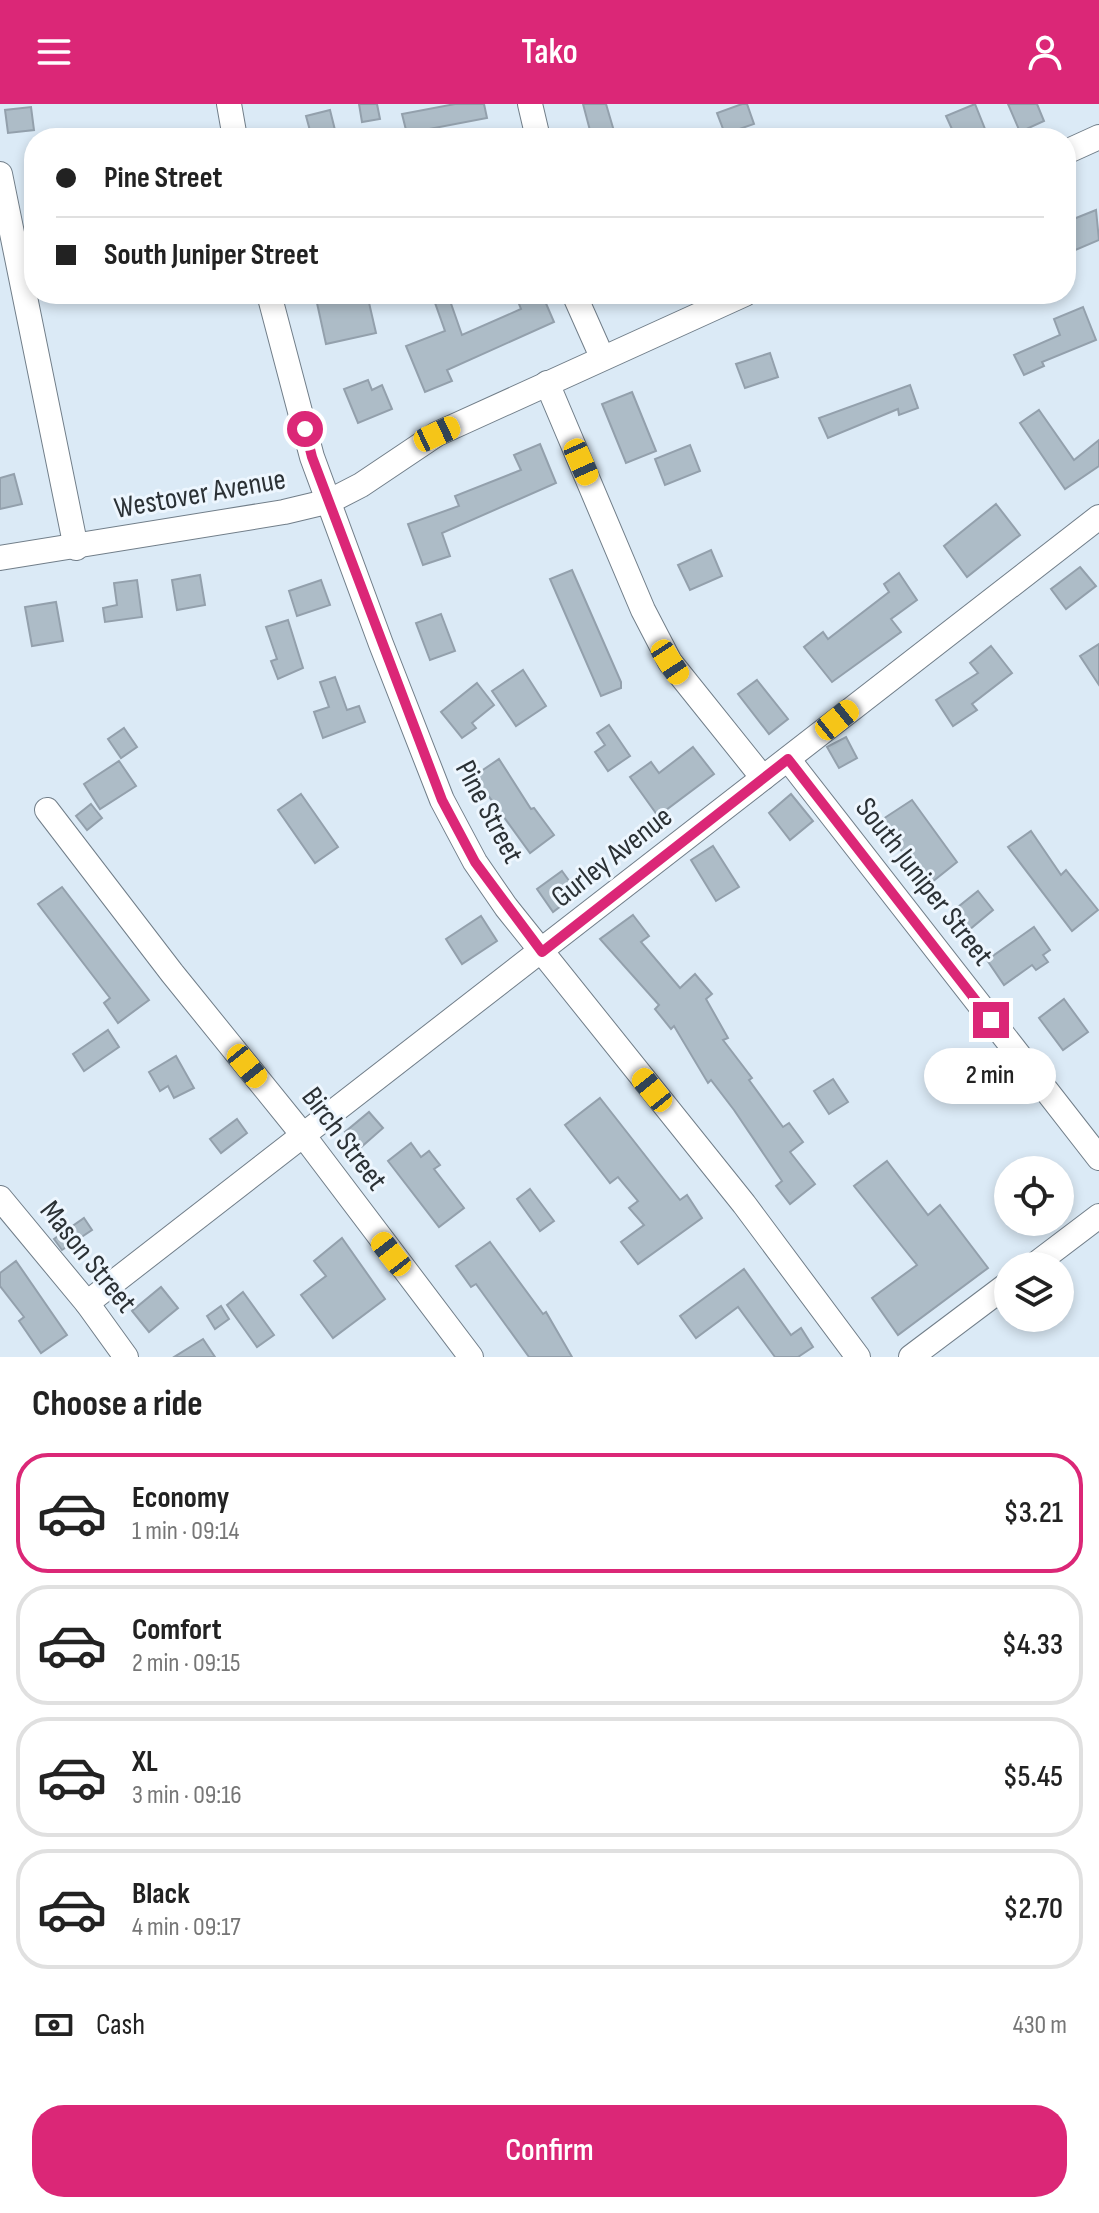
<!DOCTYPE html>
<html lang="en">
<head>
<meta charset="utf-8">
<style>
  :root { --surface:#fff; --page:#f6f6f6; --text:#222; --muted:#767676; --line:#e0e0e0; --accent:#db2777 }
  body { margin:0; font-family:"Sofia Sans Condensed",sans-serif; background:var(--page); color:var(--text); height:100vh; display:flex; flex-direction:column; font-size:30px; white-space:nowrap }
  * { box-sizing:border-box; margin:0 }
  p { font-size:26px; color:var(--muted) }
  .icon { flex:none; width:44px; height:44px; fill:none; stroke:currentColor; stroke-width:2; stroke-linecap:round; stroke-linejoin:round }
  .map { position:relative; height:1253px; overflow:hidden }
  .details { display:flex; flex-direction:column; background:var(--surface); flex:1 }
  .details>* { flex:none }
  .banner { position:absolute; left:24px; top:24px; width:1052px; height:176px; border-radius:32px; box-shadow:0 4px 12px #0003; display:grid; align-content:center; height:176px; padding:0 32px; background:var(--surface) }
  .tools { position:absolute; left:994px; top:1052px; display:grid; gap:16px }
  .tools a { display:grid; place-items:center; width:80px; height:80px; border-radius:50%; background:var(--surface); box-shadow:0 4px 12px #0003; font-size:40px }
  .end { position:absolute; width:36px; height:36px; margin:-18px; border:10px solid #db2777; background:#fff; box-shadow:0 0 0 4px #fff }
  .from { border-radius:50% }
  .bubble { position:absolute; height:56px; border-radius:28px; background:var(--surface); box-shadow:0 4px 12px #0003; font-size:26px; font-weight:600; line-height:56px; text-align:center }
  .car { position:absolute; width:24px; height:48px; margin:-24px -12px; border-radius:10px; box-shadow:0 0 6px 2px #0007; background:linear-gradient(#f5c518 24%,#345 0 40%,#f5c518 0 76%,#345 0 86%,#f5c518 0) }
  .banner b { display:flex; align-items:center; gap:28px; height:76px; font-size:30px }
  .banner b+b { border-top:2px solid var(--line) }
  .banner i { width:20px; height:20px; background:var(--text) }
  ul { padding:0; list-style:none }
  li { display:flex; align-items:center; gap:24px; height:120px; margin:0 16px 12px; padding:0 16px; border:4px solid var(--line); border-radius:32px }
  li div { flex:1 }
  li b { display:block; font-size:30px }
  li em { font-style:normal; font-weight:600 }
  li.on { border-color:var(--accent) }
  li>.icon { width:72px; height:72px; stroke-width:1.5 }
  h2 { padding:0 32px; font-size:36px; line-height:96px }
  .pay { display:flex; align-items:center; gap:20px; height:88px; padding:0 32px; font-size:30px }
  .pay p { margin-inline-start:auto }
  .cta { display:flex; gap:16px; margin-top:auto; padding:16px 32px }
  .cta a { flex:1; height:92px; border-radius:32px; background:var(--accent); color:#fff; font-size:32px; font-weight:600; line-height:92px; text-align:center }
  header { display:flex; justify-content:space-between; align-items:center; height:104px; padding:0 32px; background:var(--accent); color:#fff; font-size:36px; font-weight:600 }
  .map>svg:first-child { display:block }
  .building { fill:#adbcc7; stroke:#93a0ac; stroke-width:2 }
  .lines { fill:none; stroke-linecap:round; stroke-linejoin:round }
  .minor-casing { stroke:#717e89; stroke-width:26 }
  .minor { stroke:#fff; stroke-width:24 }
  .route { stroke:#db2777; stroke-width:10 }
  .labels { text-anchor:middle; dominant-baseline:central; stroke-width:6; stroke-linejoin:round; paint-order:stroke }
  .street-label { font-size:30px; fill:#2b3135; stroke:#edf6fe }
</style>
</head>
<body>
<header><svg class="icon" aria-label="menu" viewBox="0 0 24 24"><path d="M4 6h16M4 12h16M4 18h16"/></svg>Tako<svg class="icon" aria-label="person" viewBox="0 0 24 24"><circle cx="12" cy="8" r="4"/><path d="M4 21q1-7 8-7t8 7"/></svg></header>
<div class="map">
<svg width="1099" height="1253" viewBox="0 0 1099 1253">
  <rect width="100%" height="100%" fill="#dbeaf6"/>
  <!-- building -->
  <g class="building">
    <path d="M359,0H377L380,15L362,18Z"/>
    <path d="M455,0H484L487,14L429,25L430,28L408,34L402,10Z"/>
    <path d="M583,0H606L616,34H592Z"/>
    <path d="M742,0H747L754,20L725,30L717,9Z"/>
    <path d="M975,0L987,30L977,34H956L946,12Z"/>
    <path d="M1008,0H1037L1044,17L1020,28Z"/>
    <path d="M31,3L34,26L8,29L5,6Z"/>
    <path d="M330,6L337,34H312L306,12Z"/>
    <path d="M1096,106L1099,136L1066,150V118Z"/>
    <path d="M315,190H367L376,229L326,240Z"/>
    <path d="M515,190H542L554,218L447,266L452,277L425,288L406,242L445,227L434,196L448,191L462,231L521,205Z"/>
    <path d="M1083,203L1096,236L1042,258L1044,262L1024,271L1014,251L1060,231L1054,215Z"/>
    <path d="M770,249L778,273L745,284L736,260Z"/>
    <path d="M368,276L372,286L382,281L392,305L358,319L344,285Z"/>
    <path d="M910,281L918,304L899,311L898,305L828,334L819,314Z"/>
    <path d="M632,288L656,347L626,359L602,300Z"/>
    <path d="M1039,306L1074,356L1099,336V362L1065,385L1020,319Z"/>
    <path d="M540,340L556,379L442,429L450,452L423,461L408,420L459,402L455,392L521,366L514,351Z"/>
    <path d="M690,341L700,367L665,381L655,355Z"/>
    <path d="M14,370L22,400L0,405V374Z"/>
    <path d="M996,400L1020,431L967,473L944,442Z"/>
    <path d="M711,446L722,472L690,486L678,461Z"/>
    <path d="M1080,463L1096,482L1066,505L1051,485Z"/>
    <path d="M572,466L621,578V584L601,592L550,475Z"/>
    <path d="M899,469L917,496L891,515L901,528L832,578L804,543L823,528L828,535L889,488L884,480Z"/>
    <path d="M200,471L205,501L177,506L172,476Z"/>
    <path d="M137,476L142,513L105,518L103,504L117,501L114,479Z"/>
    <path d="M321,476L330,501L297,512L289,487Z"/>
    <path d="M56,498L63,537L32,542L25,503Z"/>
    <path d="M441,510L455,547L430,556L416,519Z"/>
    <path d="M288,516L303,564L278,575L271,557L277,555L266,523Z"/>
    <path d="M1099,540V581L1080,552Z"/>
    <path d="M991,542L1012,569L972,600L977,606L953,622L936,596L978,569L970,559Z"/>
    <path d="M523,566L546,602L516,622L492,587Z"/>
    <path d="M335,573L347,606L359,602L365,618L323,634L314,608L329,603L320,578Z"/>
    <path d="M757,576L788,615L769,630L738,590Z"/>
    <path d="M477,579L494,601L472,619L476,624L462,634L441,608Z"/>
    <path d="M609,621L630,652L608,667L595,648L605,641L597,629Z"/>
    <path d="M124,624L137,643L121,654L108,635Z"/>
    <path d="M846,633L857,654L839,664L827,643Z"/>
    <path d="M693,643L714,670L658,712L630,673L651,658L659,669Z"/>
    <path d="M499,655L531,705L534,704L554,731L530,749L474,672Z"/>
    <path d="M119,657L136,682L100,705L84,680Z"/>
    <path d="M301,690L338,743L315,759L278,706Z"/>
    <path d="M791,690L813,717L790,736L769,709Z"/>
    <path d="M912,696L957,758L927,782L880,717Z"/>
    <path d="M91,700L102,714L87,726L76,712Z"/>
    <path d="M1031,727L1061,771L1066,766L1098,806L1072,827L1008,743Z"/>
    <path d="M713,742L739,783L716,797L691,756Z"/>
    <path d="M562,767L578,789L553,808L537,785Z"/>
    <path d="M62,783L149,896L118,919L104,899L110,894L38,800Z"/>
    <path d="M978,787L993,806L969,826L953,807Z"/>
    <path d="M633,811L649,832L641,838L680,884L695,870L712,890L706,895L728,934L723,936L752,974L749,976L783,1023L789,1019L803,1038L790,1048L815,1080L790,1100L776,1082L782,1077L734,1006L711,976L708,979L674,922L671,925L655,905L659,901L600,835Z"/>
    <path d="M481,812L497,837L462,860L446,835Z"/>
    <path d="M1034,823L1050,846L1043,851L1048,858L1036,866L1032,861L1004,881L987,856Z"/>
    <path d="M1064,895L1088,928L1063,946L1039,914Z"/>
    <path d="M108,926L119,943L84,967L73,950Z"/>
    <path d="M176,952L194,984L174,994L168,982L160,987L149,968Z"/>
    <path d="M833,975L848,998L829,1010L814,987Z"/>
    <path d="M600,994L680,1096L687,1091L702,1114L638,1160L621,1138L644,1121L629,1104L638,1097L618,1073L610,1079L565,1021Z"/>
    <path d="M369,1008L383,1024L359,1045L345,1028Z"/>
    <path d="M237,1015L247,1029L221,1049L210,1035Z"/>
    <path d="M411,1039L421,1053L429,1047L440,1061L434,1065L464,1104L439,1123L388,1057Z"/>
    <path d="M887,1057L928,1111L940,1101L988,1164L898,1231L872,1194L917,1161L854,1082Z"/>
    <path d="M530,1085L554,1117L540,1127L517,1095Z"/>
    <path d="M84,1114L92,1126L62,1146L54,1135Z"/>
    <path d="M342,1134L385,1195L333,1234L301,1191L326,1172L314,1157Z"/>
    <path d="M490,1138L543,1210L546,1208L572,1253H529L476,1180L471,1183L456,1162Z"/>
    <path d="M16,1157L67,1231L41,1249L19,1217L24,1213L0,1182V1169Z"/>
    <path d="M744,1165L791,1231L801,1224L813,1243L798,1253H775L738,1203L696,1234L680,1212Z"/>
    <path d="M161,1183L178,1204L149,1228L132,1207Z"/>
    <path d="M243,1188L274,1231L257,1243L227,1201Z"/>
    <path d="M221,1202L229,1215L215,1225L207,1212Z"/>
    <path d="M203,1235L215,1253H174Z"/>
  </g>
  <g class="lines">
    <!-- minor casing -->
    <g class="minor-casing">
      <g id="minor">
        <path d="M229,0L235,34"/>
        <path d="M530,0L538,34"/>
        <path d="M1066,48L1099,33"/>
        <path d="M0,70L76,444"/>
        <path d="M269,190L312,353L381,540L442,696L475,758L506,803L744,1100L858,1253"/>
        <path d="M574,190L602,253"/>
        <path d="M547,279L643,506L670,558L763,674"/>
        <path d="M0,454L284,408L330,397L361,381L437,330L745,190"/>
        <path d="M788,655L1099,1054"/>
        <path d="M47,706L172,869L303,1031L471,1253"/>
        <path d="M0,1094L87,1199L126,1253"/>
        <path d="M1033,1162L1099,1112"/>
        <path d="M87,1199L1099,413"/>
        <path d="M911,1253L1008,1180"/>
      </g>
    </g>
    <!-- minor -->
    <use href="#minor" class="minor"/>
  </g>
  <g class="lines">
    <!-- route -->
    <path class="route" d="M305,325L312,353L442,696L475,758L542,848L788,655L991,916"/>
  </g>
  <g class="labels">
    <!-- street labels -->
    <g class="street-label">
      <text transform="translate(200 390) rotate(-10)">Westover Avenue</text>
      <text transform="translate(489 708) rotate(62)">Pine Street</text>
      <text transform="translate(612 753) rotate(-38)">Gurley Avenue</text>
      <text transform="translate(924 778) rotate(52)">South Juniper Street</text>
      <text transform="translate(344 1035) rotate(53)">Birch Street</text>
      <text transform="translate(88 1153) rotate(51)">Mason Street</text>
    </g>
  </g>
</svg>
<div class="tools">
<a><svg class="icon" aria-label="locate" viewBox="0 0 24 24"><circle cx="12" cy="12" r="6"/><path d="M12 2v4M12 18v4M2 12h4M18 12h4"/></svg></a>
<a><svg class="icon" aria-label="layers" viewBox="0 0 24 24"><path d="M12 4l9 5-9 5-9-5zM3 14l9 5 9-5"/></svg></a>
</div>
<i class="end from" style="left:305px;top:325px"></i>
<i class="end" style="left:991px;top:916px"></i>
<div class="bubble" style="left:924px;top:944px;width:132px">2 min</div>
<i class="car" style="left:437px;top:330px;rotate:65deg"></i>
<i class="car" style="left:581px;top:358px;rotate:156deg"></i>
<i class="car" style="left:670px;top:558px;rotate:147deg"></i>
<i class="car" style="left:837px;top:616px;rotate:51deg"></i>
<i class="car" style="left:247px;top:962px;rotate:141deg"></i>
<i class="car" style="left:652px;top:986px;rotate:321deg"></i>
<i class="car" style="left:391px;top:1150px;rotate:322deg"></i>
<div class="banner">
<b><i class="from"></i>Pine Street</b>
<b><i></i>South Juniper Street</b>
</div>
</div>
<section class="details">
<h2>Choose a ride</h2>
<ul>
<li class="on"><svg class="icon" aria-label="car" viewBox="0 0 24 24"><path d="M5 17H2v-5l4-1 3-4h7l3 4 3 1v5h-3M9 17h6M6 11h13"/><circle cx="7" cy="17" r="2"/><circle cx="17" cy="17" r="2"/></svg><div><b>Economy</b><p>1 min · 09:14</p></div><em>$3.21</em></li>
<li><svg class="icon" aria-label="car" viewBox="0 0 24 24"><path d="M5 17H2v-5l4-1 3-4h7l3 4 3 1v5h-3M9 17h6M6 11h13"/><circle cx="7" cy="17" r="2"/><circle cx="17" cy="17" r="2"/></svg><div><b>Comfort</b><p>2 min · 09:15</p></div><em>$4.33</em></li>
<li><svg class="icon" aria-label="car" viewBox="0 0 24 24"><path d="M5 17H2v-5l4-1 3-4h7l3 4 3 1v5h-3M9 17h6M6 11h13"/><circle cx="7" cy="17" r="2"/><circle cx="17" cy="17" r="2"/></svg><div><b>XL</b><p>3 min · 09:16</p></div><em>$5.45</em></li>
<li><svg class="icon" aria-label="car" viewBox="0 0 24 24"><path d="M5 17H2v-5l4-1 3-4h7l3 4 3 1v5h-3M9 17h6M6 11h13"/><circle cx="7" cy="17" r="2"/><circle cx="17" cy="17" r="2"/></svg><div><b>Black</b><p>4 min · 09:17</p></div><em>$2.70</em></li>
</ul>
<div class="pay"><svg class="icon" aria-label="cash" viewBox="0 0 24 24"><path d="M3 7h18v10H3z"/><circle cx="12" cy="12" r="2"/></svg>Cash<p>430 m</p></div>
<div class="cta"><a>Confirm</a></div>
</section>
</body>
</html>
